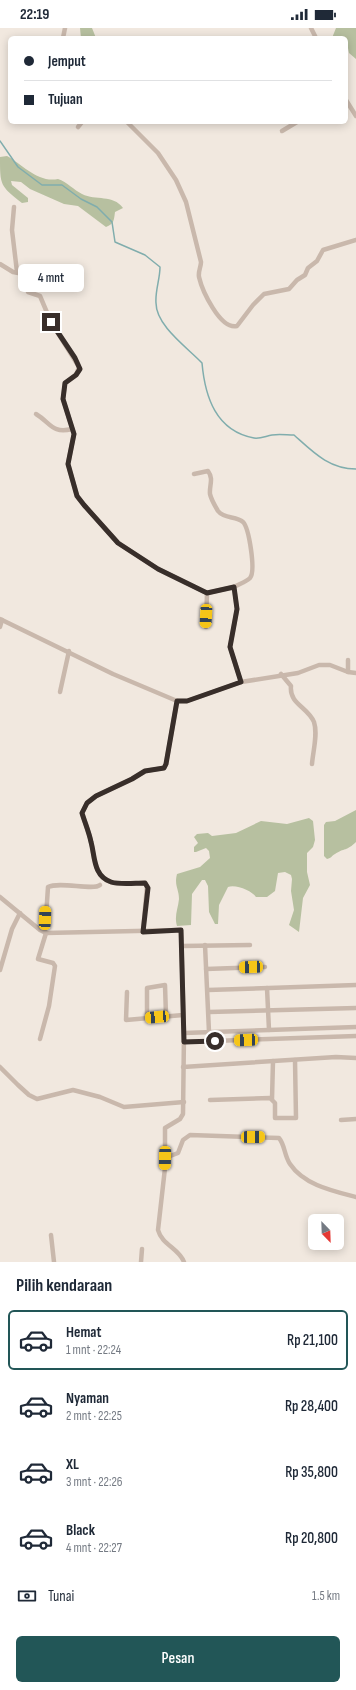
<!DOCTYPE html>
<html lang="id">
<head>
<meta charset="utf-8">
<style>
  :root { --surface:#fff; --page:#f6f6f7; --text:#1f2937; --muted:#747a83; --line:#e0e1e3; --accent:#225657 }
  body { margin:0; font-family:"Sofia Sans Condensed",sans-serif; background:var(--page); color:var(--text); height:100vh; display:flex; flex-direction:column; font-size:15px; white-space:nowrap }
  * { box-sizing:border-box; margin:0 }
  p { font-size:13px; color:var(--muted) }
  .icon { flex:none; width:22px; height:22px; fill:none; stroke:currentColor; stroke-width:2; stroke-linecap:round; stroke-linejoin:round }
  .map { position:relative; height:1234px; overflow:hidden }
  .details { display:flex; flex-direction:column; background:var(--surface); flex:1 }
  .details>* { flex:none }
  .top-card { position:absolute; left:8px; top:8px; width:340px; height:88px; border-radius:6px; box-shadow:0 2px 10px #0003; display:grid; align-content:center; height:88px; padding:0 16px; background:var(--surface) }
  .needle { width:26px; rotate:157deg }
  .buttons { position:absolute; left:308px; top:1186px; display:grid; gap:8px }
  .buttons a { display:grid; place-items:center; width:36px; height:36px; border-radius:6px; background:var(--surface); box-shadow:0 2px 10px #0003; font-size:20px }
  .end { position:absolute; width:18px; height:18px; margin:-9px; border:5px solid #382e2a; background:#fff; box-shadow:0 0 0 2px #fff }
  .from { border-radius:50% }
  .bubble { position:absolute; height:28px; border-radius:6px; background:var(--surface); box-shadow:0 2px 10px #0003; font-size:13px; font-weight:600; line-height:28px; text-align:center }
  .car { position:absolute; width:12px; height:24px; margin:-12px -6px; border-radius:5px; box-shadow:0 0 3px 1px #0007; background:linear-gradient(#f5c518 24%,#345 0 40%,#f5c518 0 76%,#345 0 86%,#f5c518 0) }
  .top-card b { display:flex; align-items:center; gap:14px; height:38px; font-size:15px }
  .top-card b+b { border-top:1px solid var(--line) }
  .top-card i { width:10px; height:10px; background:var(--text) }
  ul { padding:0; list-style:none }
  li { display:flex; align-items:center; gap:12px; height:60px; margin:0 8px 6px; padding:0 8px; border:2px solid transparent; border-radius:6px }
  li div { flex:1 }
  li b { display:block; font-size:15px }
  li em { font-style:normal; font-weight:600 }
  li.on { border-color:var(--accent) }
  li>.icon { width:36px; height:36px; stroke-width:1.5 }
  h2 { padding:0 16px; font-size:18px; line-height:48px }
  .pay { display:flex; align-items:center; gap:10px; height:44px; padding:0 16px; font-size:15px }
  .pay p { margin-inline-start:auto }
  .cta { display:flex; gap:8px; margin-top:auto; padding:8px 16px }
  .cta a { flex:1; height:46px; border-radius:6px; background:var(--accent); color:#fff; font-size:16px; font-weight:600; line-height:46px; text-align:center }
  .status { display:flex; justify-content:space-between; align-items:center; height:28px; padding:0 20px; background:var(--surface); direction:ltr }
  .status svg { height:11px; fill:currentColor }
  .map>svg:first-child { display:block }
  .green { fill:#b7c0a0 }
  .lines { fill:none; stroke-linecap:round; stroke-linejoin:round }
  .stream { stroke:#80adad; stroke-width:1.5 }
  .street { stroke:#c9b8ac; stroke-width:4.5 }
  .route { stroke:#382e2a; stroke-width:5 }
</style>
</head>
<body>
<div class="status"><b>22:19</b><svg viewBox="0 0 49 12"><path d="M0 12V9h3v3zM5 12V6h3v6zM10 12V3h3v9zM15 12V0h3v12zM26 1h20v11H26zM47 4h2v5h-2z"/></svg></div>
<div class="map">
<svg width="356" height="1234" viewBox="0 0 356 1234">
  <rect width="100%" height="100%" fill="#f1e8df"/>
  <!-- green -->
  <g class="green">
    <path d="M80,0H92L96,10H81Z"/>
    <path d="M336,0H356V31L349,25L346,10H332Z"/>
    <path d="M7,128C23,137 38,155 58,151C67,154 74,162 82,166C96,173 113,166 123,180L115,184C114,192 114,196 106,199L78,178L64,176L30,161L21,154L11,153L12,157L28,170V174L22,175C0,158 0,157 0,129Z"/>
    <path d="M356,782V814C347,823 344,820 335,826C331,828 332,830 327,831L324,828V797L326,794L335,793Z"/>
    <path d="M309,790L313,793L315,812L313,819L307,825V844L310,857L303,870L299,904L289,897L294,882L291,863L292,851L291,847L285,844L278,845L275,863L267,869H256C252,863 236,856 228,859L219,877L218,896H215L209,884L208,858L205,852H202L192,866L191,897L177,898C174,888 178,881 179,871C179,861 174,858 177,846L200,839L210,830L209,823L206,820L196,824H194V819L198,815L194,809L197,806L208,805L212,808L236,805L261,793L287,796Z"/>
  </g>
  <g class="lines">
    <!-- stream -->
    <path class="stream" d="M0,113L18,139L42,157H62L81,171L97,179L112,194L115,214L145,227L160,239C160,251 155,263 156,275C156,298 188,320 202,335C205,369 216,403 254,410C260,411 266,408 272,407C279,406 287,407 294,407C313,424 329,441 356,441"/>
    <!-- street -->
    <g class="street">
      <path d="M311,0L316,10"/>
      <path d="M63,10L65,0"/>
      <path d="M346,72L356,88"/>
      <path d="M127,94L158,125L176,152L186,174L201,234C201,239 198,243 199,249C202,262 220,302 237,298L253,277L264,266L289,261L297,252L305,247L308,240L317,233L323,222L356,212"/>
      <path d="M78,99L82,94"/>
      <path d="M282,103L297,94"/>
      <path d="M14,179L12,202L17,244"/>
      <path d="M0,236L13,244L29,247L28,264L40,268L51,294L79,339L76,347L65,355L63,371L74,406L68,436L77,468L84,477L118,515L158,541L207,565L234,559"/>
      <path d="M36,386C51,395 52,406 72,401"/>
      <path d="M194,446L208,443C214,451 209,458 210,466C211,471 215,478 218,483C224,491 236,488 243,494C249,500 256,543 250,550C246,554 239,556 234,559L237,581L230,619L241,654"/>
      <path d="M0,591L113,646L177,673H187L241,654L298,645L319,637H330L348,644L356,645"/>
      <path d="M0,599L2,592"/>
      <path d="M206,599L207,565"/>
      <path d="M348,632V644"/>
      <path d="M281,646L291,658C289,676 308,679 314,694C318,706 313,723 312,736"/>
      <path d="M60,664L69,623"/>
      <path d="M0,869L40,902L46,905L181,902L184,1005L183,1086L180,1091L165,1100V1140L158,1202C162,1217 179,1220 184,1234"/>
      <path d="M45,904L48,859C60,853 93,863 100,857"/>
      <path d="M143,904L147,858L145,855C134,855 120,857 111,854C93,848 95,828 91,814C89,804 85,795 82,785L87,775L96,768L132,751L145,743L164,740L166,736L177,673"/>
      <path d="M205,917L209,1004"/>
      <path d="M182,918L250,917"/>
      <path d="M206,941L265,939"/>
      <path d="M0,942L12,901L20,885"/>
      <path d="M267,960L269,1002"/>
      <path d="M208,962L356,957"/>
      <path d="M127,964L126,992L183,987"/>
      <path d="M209,984L356,980"/>
      <path d="M147,990V960L165,957L166,988"/>
      <path d="M184,1005L356,999"/>
      <path d="M40,1011L49,978L55,938L53,935L38,931L46,905"/>
      <path d="M184,1014L356,1008"/>
      <path d="M0,1039L18,1057L29,1067L37,1071L73,1062L100,1069L124,1079L184,1074"/>
      <path d="M183,1039L336,1029L356,1030"/>
      <path d="M272,1071L273,1033"/>
      <path d="M210,1072L270,1070L275,1075V1090H296L295,1032"/>
      <path d="M341,1092L356,1091"/>
      <path d="M165,1130L178,1125L183,1112L190,1107L279,1110C285,1117 284,1127 290,1136C304,1157 333,1163 356,1169"/>
      <path d="M51,1207L54,1234"/>
      <path d="M141,1234L142,1221"/>
    </g>
  </g>
  <g class="lines">
    <!-- route -->
    <path class="route" d="M51,294L75,330L80,341L76,347L65,355L63,371L74,406L68,436L77,468L84,477L118,515L158,541L207,565L234,559L237,581L230,619L241,654L187,673H177L166,736L164,740L145,743L132,751L96,768L87,775L82,785C85,795 89,804 91,814C95,828 93,848 111,854C120,857 135,855 145,855L148,860L143,904L181,902L184,1014L215,1013"/>
  </g>
</svg>
<div class="buttons">
<a><svg class="needle" viewBox="-14 -14 28 28"><path d="M0-13l5 13h-10z" fill="#e53935"/><path d="M0 13l5-13h-10z" fill="#747a83"/></svg></a>
</div>
<i class="end from" style="left:215px;top:1013px"></i>
<i class="end" style="left:51px;top:294px"></i>
<div class="bubble" style="left:18px;top:236px;width:66px">4 mnt</div>
<i class="car" style="left:206px;top:588px;rotate:183deg"></i>
<i class="car" style="left:45px;top:890px;rotate:2deg"></i>
<i class="car" style="left:251px;top:939px;rotate:268deg"></i>
<i class="car" style="left:157px;top:989px;rotate:265deg"></i>
<i class="car" style="left:246px;top:1012px;rotate:268deg"></i>
<i class="car" style="left:253px;top:1109px;rotate:89deg"></i>
<i class="car" style="left:165px;top:1130px;rotate:181deg"></i>
<div class="top-card">
<b><i class="from"></i>Jemput</b>
<b><i></i>Tujuan</b>
</div>
</div>
<section class="details">
<h2>Pilih kendaraan</h2>
<ul>
<li class="on"><svg class="icon" aria-label="car" viewBox="0 0 24 24"><path d="M5 17H2v-5l4-1 3-4h7l3 4 3 1v5h-3M9 17h6M6 11h13"/><circle cx="7" cy="17" r="2"/><circle cx="17" cy="17" r="2"/></svg><div><b>Hemat</b><p>1 mnt · 22:24</p></div><em>Rp 21,100</em></li>
<li><svg class="icon" aria-label="car" viewBox="0 0 24 24"><path d="M5 17H2v-5l4-1 3-4h7l3 4 3 1v5h-3M9 17h6M6 11h13"/><circle cx="7" cy="17" r="2"/><circle cx="17" cy="17" r="2"/></svg><div><b>Nyaman</b><p>2 mnt · 22:25</p></div><em>Rp 28,400</em></li>
<li><svg class="icon" aria-label="car" viewBox="0 0 24 24"><path d="M5 17H2v-5l4-1 3-4h7l3 4 3 1v5h-3M9 17h6M6 11h13"/><circle cx="7" cy="17" r="2"/><circle cx="17" cy="17" r="2"/></svg><div><b>XL</b><p>3 mnt · 22:26</p></div><em>Rp 35,800</em></li>
<li><svg class="icon" aria-label="car" viewBox="0 0 24 24"><path d="M5 17H2v-5l4-1 3-4h7l3 4 3 1v5h-3M9 17h6M6 11h13"/><circle cx="7" cy="17" r="2"/><circle cx="17" cy="17" r="2"/></svg><div><b>Black</b><p>4 mnt · 22:27</p></div><em>Rp 20,800</em></li>
</ul>
<div class="pay"><svg class="icon" aria-label="cash" viewBox="0 0 24 24"><path d="M3 7h18v10H3z"/><circle cx="12" cy="12" r="2"/></svg>Tunai<p>1.5 km</p></div>
<div class="cta"><a>Pesan</a></div>
</section>
</body>
</html>
